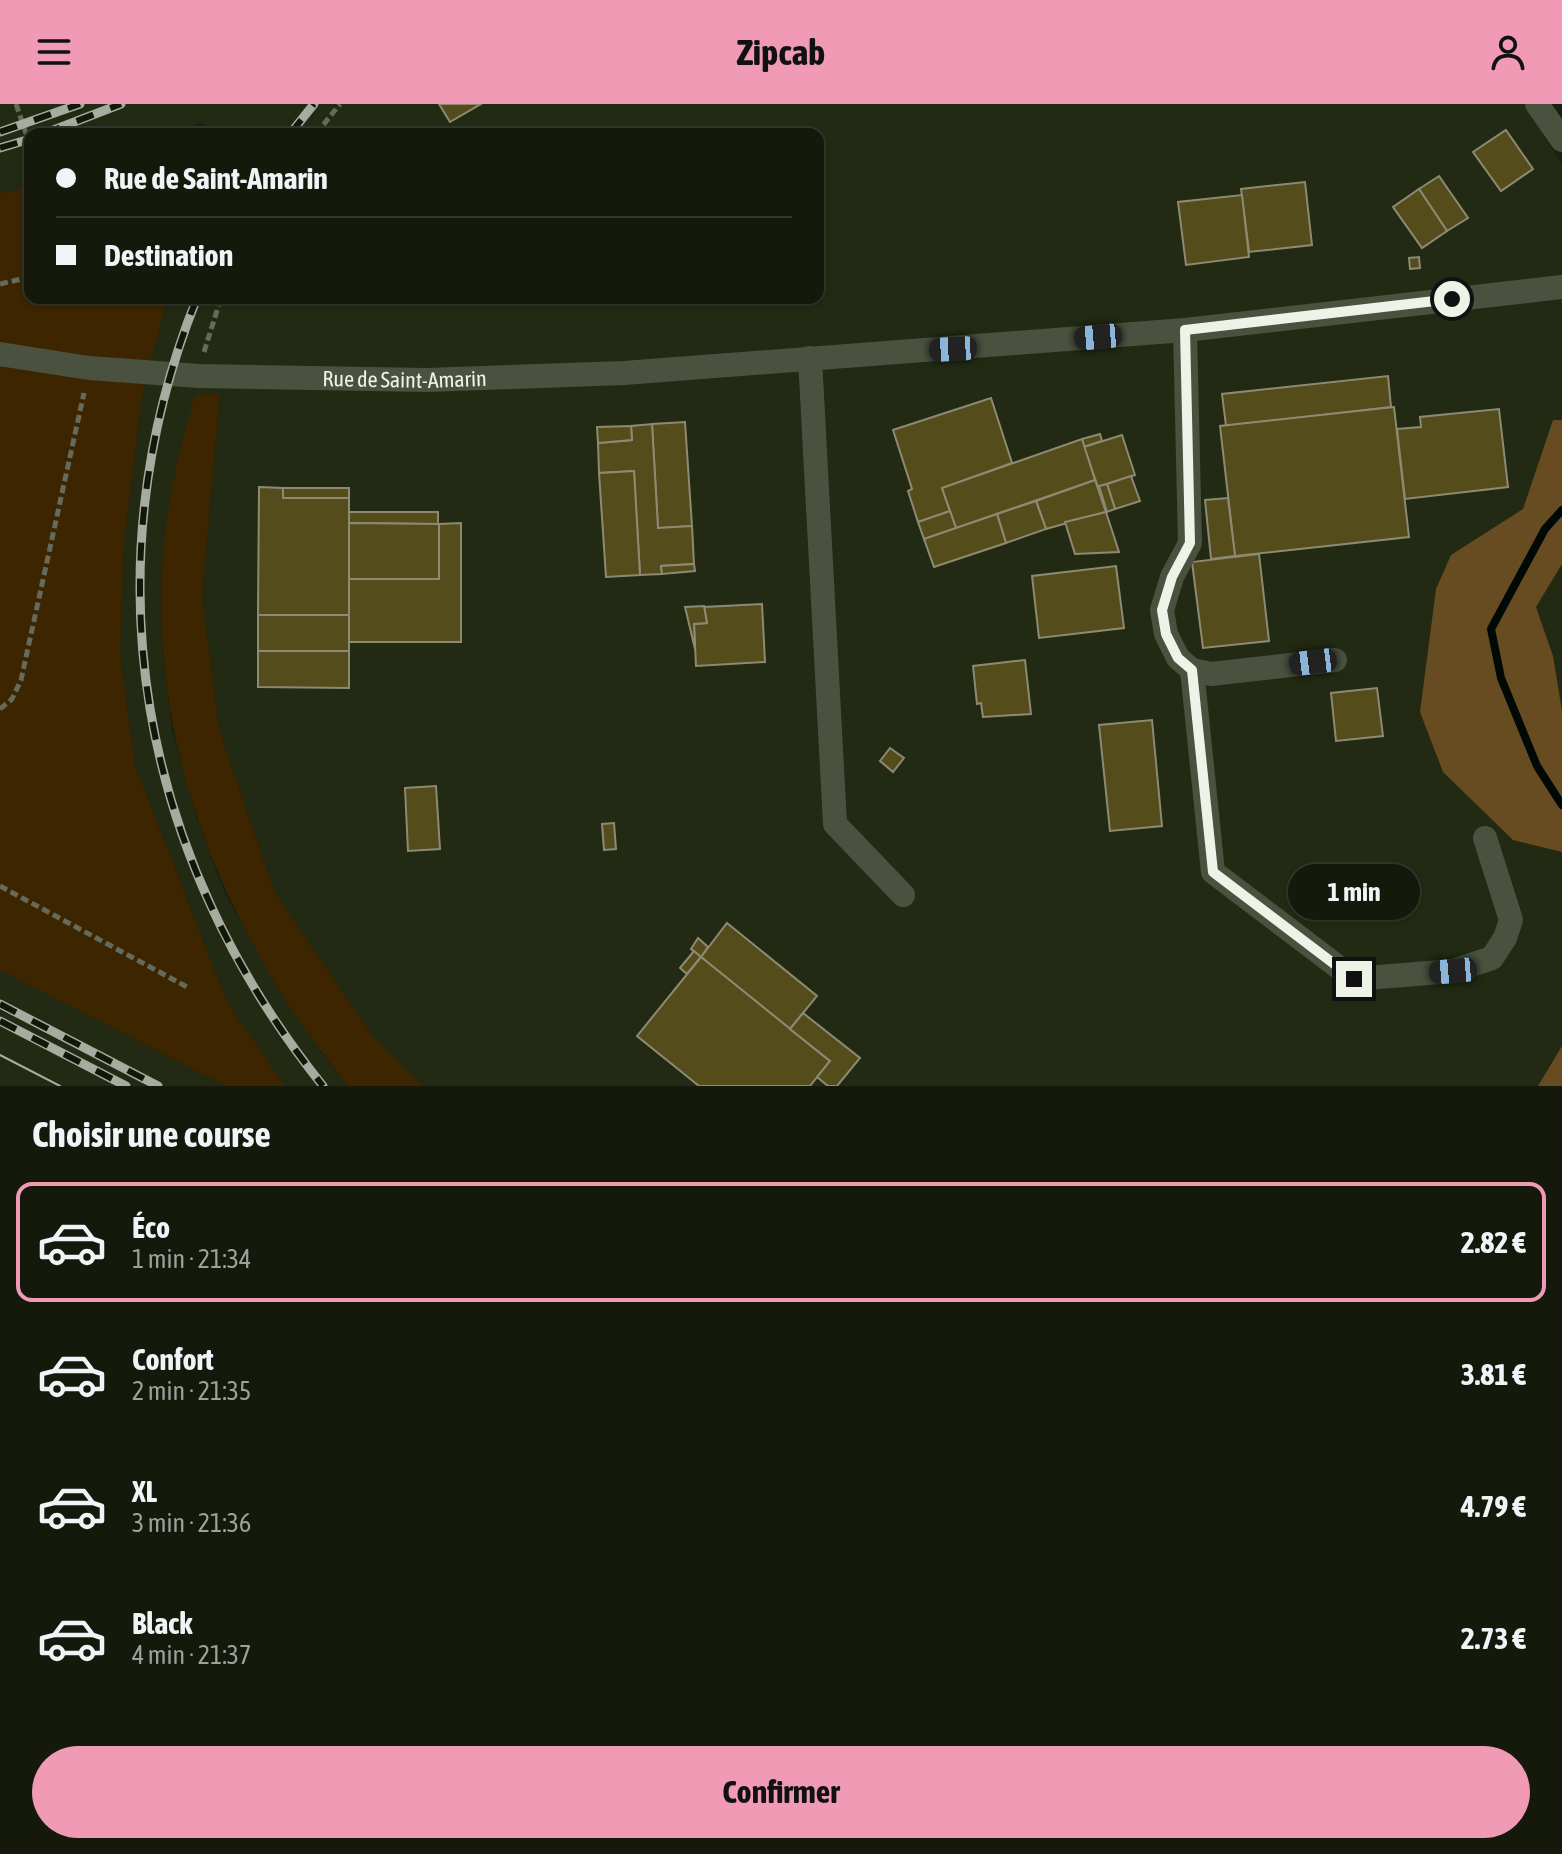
<!DOCTYPE html>
<html lang="fr">
<head>
<meta charset="utf-8">
<style>
  :root { --surface:#14190c; --page:#1d2215; --text:#f1f3f6; --muted:#9da09d; --line:#33382d; --accent:#f09ab6 }
  body { margin:0; font-family:"Asap Condensed",sans-serif; background:var(--page); color:var(--text); height:100vh; display:flex; flex-direction:column; font-size:30px; white-space:nowrap }
  * { box-sizing:border-box; margin:0 }
  p { font-size:26px; color:var(--muted) }
  .icon { flex:none; width:44px; height:44px; fill:none; stroke:currentColor; stroke-width:2; stroke-linecap:round; stroke-linejoin:round }
  .map { position:relative; height:982px; overflow:hidden }
  .details { display:flex; flex-direction:column; background:var(--surface); flex:1 }
  .details>* { flex:none }
  .top-card { position:absolute; left:24px; top:24px; width:800px; height:176px; border-radius:16px; box-shadow:0 2px 6px #0004,0 0 0 2px var(--line); display:grid; align-content:center; height:176px; padding:0 32px; background:var(--surface) }
  .end { position:absolute; width:36px; height:36px; margin:-18px; border:10px solid #eef3e8; background:#111; box-shadow:0 0 0 4px #111 }
  .from { border-radius:50% }
  .bubble { position:absolute; height:56px; border-radius:28px; background:var(--surface); box-shadow:0 2px 6px #0004,0 0 0 2px var(--line); font-size:26px; font-weight:700; line-height:56px; text-align:center }
  .car { position:absolute; width:24px; height:48px; margin:-24px -12px; border-radius:10px; box-shadow:0 0 6px 2px #0007; background:linear-gradient(#222 24%,#8ab4d8 0 40%,#222 0 76%,#8ab4d8 0 86%,#222 0) }
  .top-card b { display:flex; align-items:center; gap:28px; height:76px; font-size:30px }
  .top-card b+b { border-top:2px solid var(--line) }
  .top-card i { width:20px; height:20px; background:var(--text) }
  ul { padding:0; list-style:none }
  li { display:flex; align-items:center; gap:24px; height:120px; margin:0 16px 12px; padding:0 16px; border:4px solid transparent; border-radius:16px }
  li div { flex:1 }
  li b { display:block; font-size:30px }
  li em { font-style:normal; font-weight:700 }
  li.current { border-color:var(--accent) }
  li>.icon { width:72px; height:72px; stroke-width:1.5 }
  h2 { padding:0 32px; font-size:36px; line-height:96px }
  .primary-button { display:flex; gap:16px; margin-top:auto; padding:16px 32px }
  .primary-button a { flex:1; height:92px; border-radius:48px; background:var(--accent); color:#111; font-size:32px; font-weight:700; line-height:92px; text-align:center }
  header { display:flex; justify-content:space-between; align-items:center; height:104px; padding:0 32px; background:var(--accent); color:#111; font-size:36px; font-weight:700 }
  .map>svg:first-child { display:block }
  .built { fill:#222a13 }
  .green { fill:#3d2500 }
  .forest { fill:#674b21 }
  .lines { fill:none; stroke-linecap:round; stroke-linejoin:round }
  .stream { stroke:#000906; stroke-width:8 }
  .building { fill:#544c1b; stroke:#8d8a74; stroke-width:2 }
  .path { stroke:#656b5c; stroke-width:5; stroke-dasharray:8 4; stroke-linecap:butt }
  .minor { stroke:#4a523f; stroke-width:24 }
  .tram { stroke:#a6ac9f; stroke-width:2 }
  .rail-casing { stroke:#a6ac9f; stroke-width:9 }
  .rail { stroke:#111807; stroke-width:6; stroke-dasharray:18; stroke-linecap:butt }
  .route { stroke:#eef3e8; stroke-width:10 }
  .labels { text-anchor:middle; dominant-baseline:central; stroke-width:7; stroke-linejoin:round; paint-order:stroke }
  .street-label { font-size:22px; fill:#eef3e8; stroke:#111807 }
</style>
</head>
<body>
<header><svg class="icon" aria-label="menu" viewBox="0 0 24 24"><path d="M4 6h16M4 12h16M4 18h16"/></svg>Zipcab<svg class="icon" aria-label="person" viewBox="0 0 24 24"><circle cx="12" cy="8" r="4"/><path d="M4 21q1-7 8-7t8 7"/></svg></header>
<div class="map">
<svg width="1562" height="982" viewBox="0 0 1562 982">
  <rect width="100%" height="100%" fill="#1a2110"/>
  <!-- built -->
  <g class="built">
    <path d="M0,0H1524L1562,60V982H423L371,930L274,787L219,625L202,493L220,291L162,543L172,627L197,715L225,790L270,869L320,947L348,982H285L227,898L135,661L120,550L124,438L142,291L167,194H818V30H214L201,19L177,30H30V83L0,89Z"/>
    <path d="M0,866L226,982H0Z"/>
  </g>
  <!-- green -->
  <g class="green">
    <path d="M30,83V194H167L142,291L124,438L120,550L135,661L227,898L285,982H226L0,866V89Z"/>
    <path d="M220,290L202,493L219,625L274,787L371,930L423,982H348C227,832 148,647 163,451C167,396 180,344 195,291Z"/>
  </g>
  <!-- forest -->
  <g class="forest">
    <path d="M1553,316H1562V460L1536,503L1553,552L1562,607V748L1513,736L1443,668L1420,608L1436,485L1451,451L1523,405Z"/>
    <path d="M1562,942V982H1538Z"/>
  </g>
  <g class="lines">
    <!-- stream -->
    <path class="stream" d="M1562,406L1545,425L1491,525L1501,574L1537,662L1562,701"/>
  </g>
  <!-- building -->
  <g class="building">
    <path d="M439,0H481L450,18Z"/>
    <path d="M1506,26L1533,65L1501,87L1473,48Z"/>
    <path d="M1439,72L1468,114L1447,127L1419,85Z"/>
    <path d="M1305,78L1312,141L1249,148L1241,85Z"/>
    <path d="M1419,85L1447,127L1422,144L1393,103Z"/>
    <path d="M1242,91L1249,153L1186,161L1178,98Z"/>
    <path d="M1419,153L1420,164L1410,165L1409,154Z"/>
    <path d="M1388,272L1391,303L1226,322L1222,290Z"/>
    <path d="M991,294L1012,359L942,384L950,407L918,418L908,387L912,385L893,326Z"/>
    <path d="M1394,303L1409,433L1235,452L1220,322Z"/>
    <path d="M1499,305L1508,383L1405,395L1397,325L1421,323L1420,313Z"/>
    <path d="M685,318L692,422L658,424L652,320Z"/>
    <path d="M652,320L658,424L692,422L694,460L661,462L662,470L640,471L634,367L599,369L598,339L632,336L631,322Z"/>
    <path d="M631,322L632,336L598,339L597,323Z"/>
    <path d="M1100,330L1102,337L1084,343L1082,335Z"/>
    <path d="M1122,331L1135,371L1098,383L1084,343Z"/>
    <path d="M1082,335L1095,376L956,424L942,384Z"/>
    <path d="M634,367L640,471L606,473L599,369Z"/>
    <path d="M1131,372L1140,397L1115,405L1107,380Z"/>
    <path d="M1095,376L1106,408L1046,425L1036,397Z"/>
    <path d="M1107,380L1115,405L1107,408L1099,382Z"/>
    <path d="M259,383L283,384V394H349V511H258Z"/>
    <rect x="283" y="384" width="66" height="10"/>
    <path d="M1228,394L1235,452L1211,455L1205,396Z"/>
    <path d="M1036,397L1046,425L1006,439L997,410Z"/>
    <path d="M950,407L956,424L924,435L918,418Z"/>
    <path d="M349,408H438V420L349,419Z"/>
    <path d="M1106,408L1119,448L1075,450L1065,418Z"/>
    <path d="M997,410L1006,439L934,463L924,435Z"/>
    <path d="M349,419L439,420V475H349Z"/>
    <path d="M461,419V538H349V475H439V420Z"/>
    <path d="M1259,450L1269,537L1203,544L1192,458Z"/>
    <path d="M694,460L695,467L662,470L661,462Z"/>
    <path d="M1116,462L1124,524L1039,534L1032,472Z"/>
    <path d="M762,500L765,558L696,562L694,520L707,519L704,503Z"/>
    <path d="M704,502L707,519L694,520L695,545L685,503Z"/>
    <rect x="258" y="511" width="91" height="36"/>
    <path d="M258,547H349V584L258,583Z"/>
    <path d="M1025,556L1031,610L983,613L981,599L977,600L973,562Z"/>
    <path d="M1377,584L1383,632L1336,637L1331,589Z"/>
    <path d="M1152,616L1162,722L1110,727L1099,621Z"/>
    <path d="M890,644L904,654L893,668L880,657Z"/>
    <path d="M436,682L440,745L408,747L405,684Z"/>
    <path d="M614,719L616,745L604,746L602,720Z"/>
    <path d="M727,819L817,892L790,925L701,853Z"/>
    <path d="M698,834L708,843L701,853L691,845Z"/>
    <path d="M694,847L701,853L687,870L680,864Z"/>
    <path d="M701,853L830,957L810,982H699L637,932Z"/>
    <path d="M803,909L860,954L837,982H828L817,973L830,957L790,925Z"/>
  </g>
  <g class="lines">
    <!-- path -->
    <g class="path">
      <path d="M16,0L30,41"/>
      <path d="M316,30L340,0"/>
      <path d="M0,180L30,173"/>
      <path d="M204,248L221,194"/>
      <path d="M0,605L12,595L21,576L84,289"/>
      <path d="M0,782L189,884"/>
    </g>
    <!-- minor -->
    <g class="minor">
      <path d="M1537,0L1562,36"/>
      <path d="M1185,226L1190,439L1172,473L1162,506L1166,530L1178,554L1192,566L1211,570L1335,556"/>
      <path id="s1" d="M0,250L89,264L199,272L427,276L624,269L1185,226L1562,183"/>
      <path d="M810,254L835,720L903,791"/>
      <path d="M1192,566L1213,768L1354,875L1453,867L1492,854L1505,834L1511,816L1485,734"/>
    </g>
    <!-- tram -->
    <path class="tram" d="M0,951L60,982"/>
    <!-- rail casing -->
    <g class="rail-casing">
      <g id="rail">
        <path d="M0,28L80,0"/>
        <path d="M43,30L121,0"/>
        <path d="M290,30L314,0"/>
        <path d="M0,44L30,35"/>
        <path d="M197,194C87,468 140,754 323,982"/>
        <path d="M0,900L158,982"/>
        <path d="M0,917L126,982"/>
      </g>
    </g>
    <!-- rail -->
    <use href="#rail" class="rail"/>
  </g>
  <g class="lines">
    <!-- route -->
    <path class="route" d="M1354,875L1213,768L1192,566L1178,554L1166,530L1162,506L1172,473L1190,439L1185,226L1452,195"/>
  </g>
  <g class="labels">
    <!-- street labels -->
    <g class="street-label">
      <text stroke="none"><textPath href="#s1" startOffset="406">Rue de Saint-Amarin</textPath></text>
    </g>
  </g>
</svg>
<i class="end from" style="left:1452px;top:195px"></i>
<i class="end" style="left:1354px;top:875px"></i>
<div class="bubble" style="left:1288px;top:760px;width:132px">1 min</div>
<i class="car" style="left:1098px;top:233px;rotate:265deg"></i>
<i class="car" style="left:953px;top:245px;rotate:267deg"></i>
<i class="car" style="left:1313px;top:558px;rotate:263deg"></i>
<i class="car" style="left:1453px;top:867px;rotate:265deg"></i>
<div class="top-card">
<b><i class="from"></i>Rue de Saint-Amarin</b>
<b><i></i>Destination</b>
</div>
</div>
<section class="details">
<h2>Choisir une course</h2>
<ul>
<li class="current"><svg class="icon" aria-label="car" viewBox="0 0 24 24"><path d="M5 17H2v-5l4-1 3-4h7l3 4 3 1v5h-3M9 17h6M6 11h13"/><circle cx="7" cy="17" r="2"/><circle cx="17" cy="17" r="2"/></svg><div><b>Éco</b><p>1 min · 21:34</p></div><em>2.82 €</em></li>
<li><svg class="icon" aria-label="car" viewBox="0 0 24 24"><path d="M5 17H2v-5l4-1 3-4h7l3 4 3 1v5h-3M9 17h6M6 11h13"/><circle cx="7" cy="17" r="2"/><circle cx="17" cy="17" r="2"/></svg><div><b>Confort</b><p>2 min · 21:35</p></div><em>3.81 €</em></li>
<li><svg class="icon" aria-label="car" viewBox="0 0 24 24"><path d="M5 17H2v-5l4-1 3-4h7l3 4 3 1v5h-3M9 17h6M6 11h13"/><circle cx="7" cy="17" r="2"/><circle cx="17" cy="17" r="2"/></svg><div><b>XL</b><p>3 min · 21:36</p></div><em>4.79 €</em></li>
<li><svg class="icon" aria-label="car" viewBox="0 0 24 24"><path d="M5 17H2v-5l4-1 3-4h7l3 4 3 1v5h-3M9 17h6M6 11h13"/><circle cx="7" cy="17" r="2"/><circle cx="17" cy="17" r="2"/></svg><div><b>Black</b><p>4 min · 21:37</p></div><em>2.73 €</em></li>
</ul>
<div class="primary-button"><a>Confirmer</a></div>
</section>
</body>
</html>
